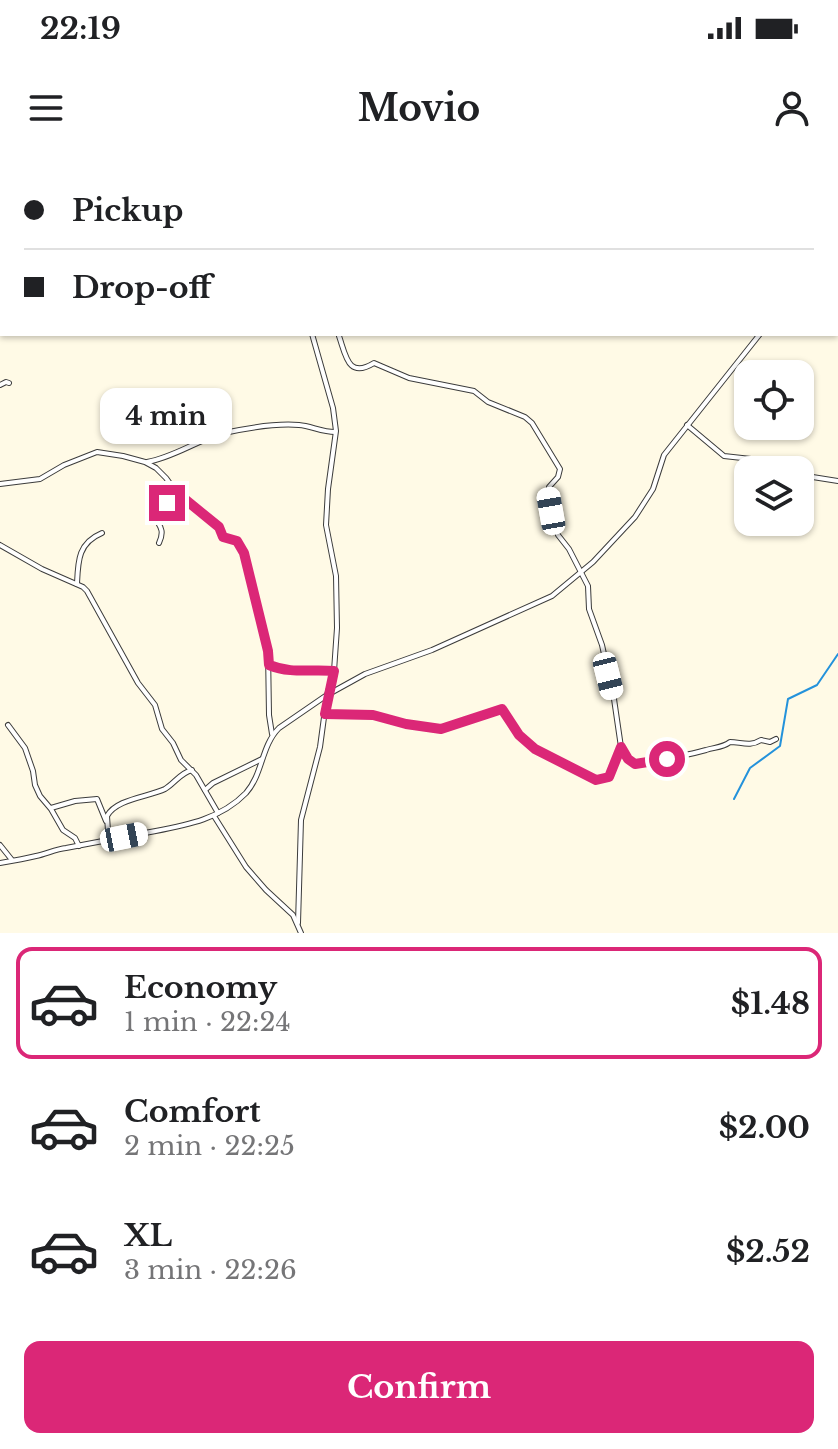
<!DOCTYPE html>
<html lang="en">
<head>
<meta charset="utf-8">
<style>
  :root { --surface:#fff; --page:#f2f2f2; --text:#202124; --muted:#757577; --line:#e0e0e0; --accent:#db2777 }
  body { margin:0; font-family:"Libre Baskerville",serif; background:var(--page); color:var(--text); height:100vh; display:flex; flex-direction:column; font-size:30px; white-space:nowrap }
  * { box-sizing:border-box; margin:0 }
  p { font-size:26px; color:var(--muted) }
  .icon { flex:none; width:44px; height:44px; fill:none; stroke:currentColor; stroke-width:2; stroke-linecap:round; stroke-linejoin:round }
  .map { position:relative; height:773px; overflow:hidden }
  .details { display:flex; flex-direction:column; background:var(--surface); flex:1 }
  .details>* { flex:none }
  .hud { position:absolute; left:0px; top:0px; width:838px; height:176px; box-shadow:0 2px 6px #0004; display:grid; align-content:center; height:176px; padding:0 24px; background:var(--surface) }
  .tools { position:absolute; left:734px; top:200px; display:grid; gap:16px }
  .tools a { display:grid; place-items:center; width:80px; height:80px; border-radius:16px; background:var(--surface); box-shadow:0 2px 6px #0004; font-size:40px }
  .end { position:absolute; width:36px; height:36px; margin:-18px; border:10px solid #db2777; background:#fff; box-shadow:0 0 0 4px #fff }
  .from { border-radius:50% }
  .bubble { position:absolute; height:56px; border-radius:16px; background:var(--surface); box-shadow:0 2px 6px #0004; font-size:26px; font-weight:700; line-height:56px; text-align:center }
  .car { position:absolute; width:24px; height:48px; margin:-24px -12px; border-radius:10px; box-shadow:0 0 6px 2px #0007; background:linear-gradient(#fff 24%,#345 0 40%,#fff 0 76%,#345 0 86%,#fff 0) }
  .hud b { display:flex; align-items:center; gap:28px; height:76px; font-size:30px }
  .hud b+b { border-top:2px solid var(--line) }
  .hud i { width:20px; height:20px; background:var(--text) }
  ul { padding:14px 0 0; list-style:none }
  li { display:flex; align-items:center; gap:24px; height:112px; margin:0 16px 12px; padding:0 8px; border:4px solid transparent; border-radius:16px }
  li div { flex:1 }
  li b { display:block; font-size:30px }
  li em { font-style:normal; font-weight:700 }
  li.current { border-color:var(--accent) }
  li>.icon { width:72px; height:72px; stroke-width:1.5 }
  .cta { display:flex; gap:16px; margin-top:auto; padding:16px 24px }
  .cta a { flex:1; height:92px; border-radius:16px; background:var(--accent); color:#fff; font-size:32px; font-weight:700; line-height:92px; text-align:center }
  .status { display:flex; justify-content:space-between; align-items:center; height:56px; padding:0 40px; background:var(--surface); direction:ltr }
  .status svg { height:22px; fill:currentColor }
  header { display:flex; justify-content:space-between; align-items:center; height:104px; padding:0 24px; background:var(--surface); font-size:36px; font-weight:700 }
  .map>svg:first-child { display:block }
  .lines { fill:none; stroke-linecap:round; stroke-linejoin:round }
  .stream { stroke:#2492db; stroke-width:2 }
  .minor-casing { stroke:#3c3c3c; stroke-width:6 }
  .minor { stroke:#fff; stroke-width:4 }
  .route { stroke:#db2777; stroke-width:10 }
</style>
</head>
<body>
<div class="status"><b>22:19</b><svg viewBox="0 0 49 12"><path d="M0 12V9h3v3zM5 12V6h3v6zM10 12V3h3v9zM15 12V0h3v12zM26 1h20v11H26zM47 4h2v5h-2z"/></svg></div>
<header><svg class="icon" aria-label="menu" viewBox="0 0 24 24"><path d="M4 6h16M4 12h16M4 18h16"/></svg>Movio<svg class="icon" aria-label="person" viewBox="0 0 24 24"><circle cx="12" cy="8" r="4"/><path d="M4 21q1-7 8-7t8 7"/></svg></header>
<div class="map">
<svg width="838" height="773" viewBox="0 0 838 773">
  <rect width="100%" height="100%" fill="#fffae6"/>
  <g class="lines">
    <!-- stream -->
    <path class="stream" d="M734,639L750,608L780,586L788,539L817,525L838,494"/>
    <!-- minor casing -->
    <g class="minor-casing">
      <g id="minor">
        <path d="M4,0H15"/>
        <path d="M20,0L23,2"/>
        <path d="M108,0L112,2"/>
        <path d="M234,0L235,2"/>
        <path d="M157,2L160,0"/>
        <path d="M836,82L838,80"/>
        <path d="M339,176C346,196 348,219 374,203L409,218L474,231L488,242L525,257L532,263L560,309L558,317L549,327L548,333L551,351L558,375L569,389L588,426L589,449L602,485L614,539L621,587L628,599L635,604C661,600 681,597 706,590C715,587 722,588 730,582C741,582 750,587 761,580L770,582L776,579"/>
        <path d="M0,225L6,222L9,223"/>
        <path d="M687,265L724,296L751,299L780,310"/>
        <path d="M147,302C175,297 197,280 224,273C247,268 275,263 299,265C311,266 322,272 335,272"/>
        <path d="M800,315L838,321"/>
        <path d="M0,324L40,319L64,305L97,292L123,296L145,302L156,308L166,318L179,336L219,367L224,377C235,379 240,382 244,393L268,491L269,555L272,574"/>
        <path d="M159,383C168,364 151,363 157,352C161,344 171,341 176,332"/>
        <path d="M0,385L42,409L83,427L87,431L138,523L155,545L162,569L173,583L181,600L196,615L218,653"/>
        <path d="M77,424C78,401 78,383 102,373"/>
        <path d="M270,505C292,514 310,509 334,511"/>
        <path d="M325,554L373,555L406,564L441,569L502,549L519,575L535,589L596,620L609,617L621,587"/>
        <path d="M8,565L25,588L33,611L35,625L40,636L51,649L63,670L75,678L79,686"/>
        <path d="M205,630L213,623L262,599"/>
        <path d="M51,648L75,641L97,639L106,661"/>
        <path d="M214,656L246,707L266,730L293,755L301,773"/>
        <path d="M104,681L108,671L107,656C116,639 148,637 165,629C175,623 180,613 192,610"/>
        <path d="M0,685L12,700"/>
        <path d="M0,703C12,701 24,699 36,696C46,694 56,689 66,688C92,683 118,678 145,673C181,666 219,661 246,633C263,614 261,586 279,568L327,535L365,514L432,490L552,436L593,402L635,357L653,329L664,295L760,174"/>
        <path d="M298,763L301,660L320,587L327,535L334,511L337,468L336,416L326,365L328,329L336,271L333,248L312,174"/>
      </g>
    </g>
    <!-- minor -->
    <use href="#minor" class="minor"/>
  </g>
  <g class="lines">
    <!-- route -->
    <path class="route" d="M167,343L176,332L219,367L223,377L237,381L244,393L268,491L269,505C291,514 311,509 334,511L325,554L373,555L406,564L441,569L502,549L519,575L535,589L596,620L609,617L621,587L628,599L635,604L667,599"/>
  </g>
</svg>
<div class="tools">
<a><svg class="icon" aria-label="locate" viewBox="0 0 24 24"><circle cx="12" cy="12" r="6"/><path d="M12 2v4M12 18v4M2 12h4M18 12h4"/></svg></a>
<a><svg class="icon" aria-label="layers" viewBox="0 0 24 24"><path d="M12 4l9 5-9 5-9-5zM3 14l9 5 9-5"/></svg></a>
</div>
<i class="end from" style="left:667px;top:599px"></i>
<i class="end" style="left:167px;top:343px"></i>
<div class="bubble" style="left:100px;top:228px;width:132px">4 min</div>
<i class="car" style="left:551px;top:351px;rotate:350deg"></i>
<i class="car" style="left:608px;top:516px;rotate:166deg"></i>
<i class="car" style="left:124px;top:677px;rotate:79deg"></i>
<div class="hud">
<b><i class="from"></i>Pickup</b>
<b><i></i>Drop-off</b>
</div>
</div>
<section class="details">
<ul>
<li class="current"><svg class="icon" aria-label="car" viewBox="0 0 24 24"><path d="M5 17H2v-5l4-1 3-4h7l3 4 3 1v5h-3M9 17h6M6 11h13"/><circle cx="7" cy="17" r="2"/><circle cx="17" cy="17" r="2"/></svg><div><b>Economy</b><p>1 min · 22:24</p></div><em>$1.48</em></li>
<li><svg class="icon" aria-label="car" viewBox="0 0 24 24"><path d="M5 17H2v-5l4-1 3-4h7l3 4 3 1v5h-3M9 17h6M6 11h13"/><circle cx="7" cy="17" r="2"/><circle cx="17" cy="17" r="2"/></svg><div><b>Comfort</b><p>2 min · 22:25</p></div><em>$2.00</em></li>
<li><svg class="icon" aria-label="car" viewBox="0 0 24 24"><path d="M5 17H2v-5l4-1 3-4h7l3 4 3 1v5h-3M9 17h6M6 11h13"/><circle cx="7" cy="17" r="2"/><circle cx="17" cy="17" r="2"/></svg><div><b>XL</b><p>3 min · 22:26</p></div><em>$2.52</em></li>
</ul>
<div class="cta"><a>Confirm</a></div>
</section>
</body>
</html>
